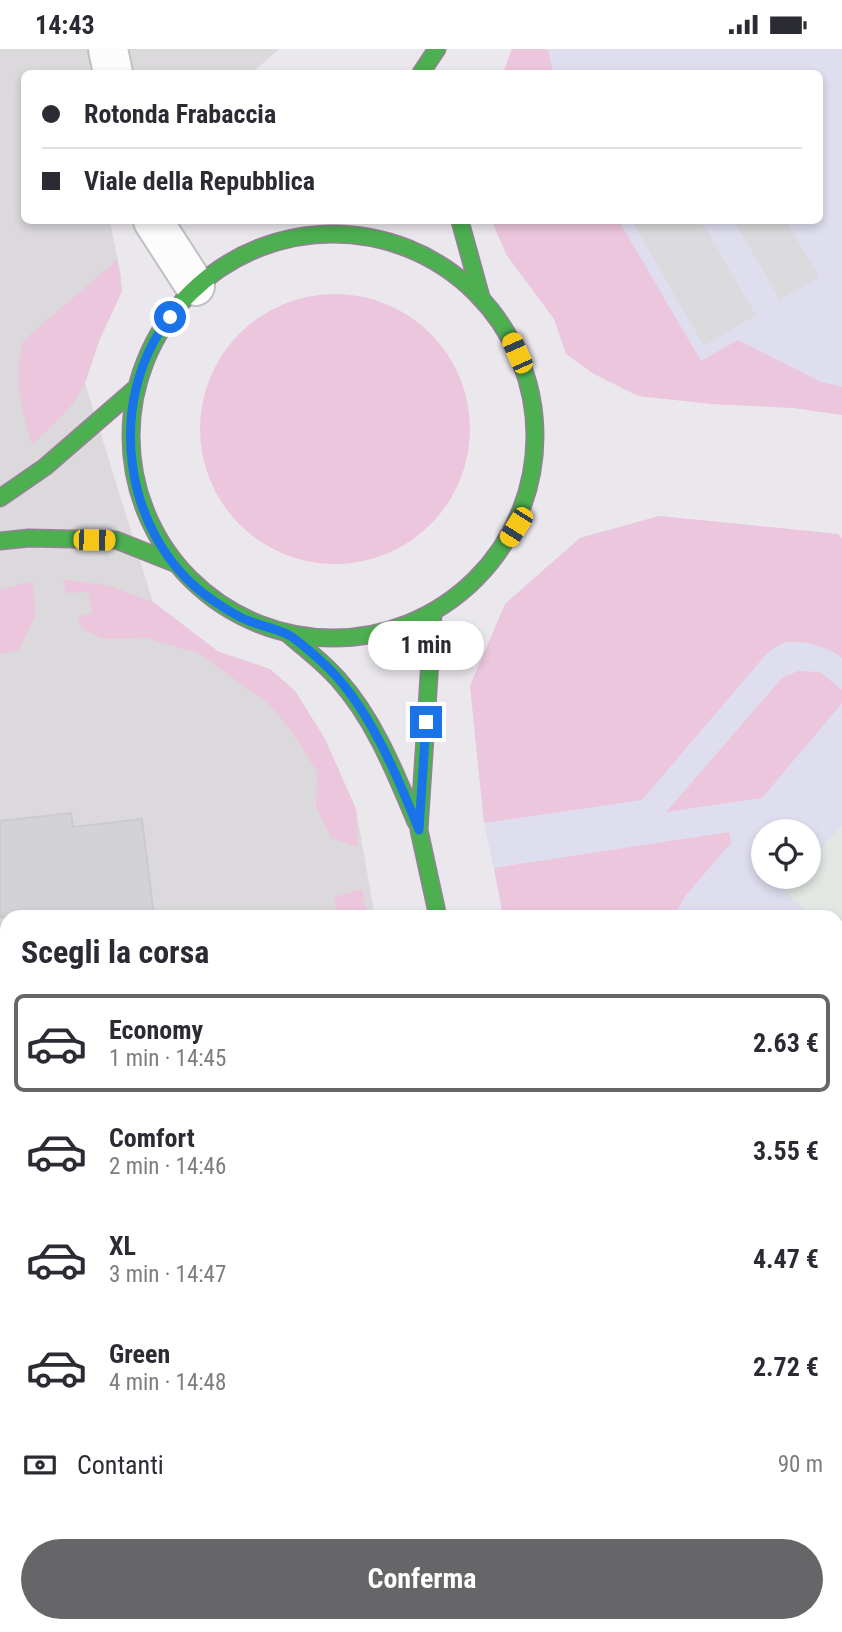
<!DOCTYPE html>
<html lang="it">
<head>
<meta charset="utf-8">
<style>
  :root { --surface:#fff; --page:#f7f7f7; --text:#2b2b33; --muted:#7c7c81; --line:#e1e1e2; --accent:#666567 }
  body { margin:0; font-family:"Roboto Condensed",sans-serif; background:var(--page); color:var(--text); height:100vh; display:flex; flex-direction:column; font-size:26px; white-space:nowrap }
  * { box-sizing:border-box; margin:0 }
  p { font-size:23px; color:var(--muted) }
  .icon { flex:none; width:38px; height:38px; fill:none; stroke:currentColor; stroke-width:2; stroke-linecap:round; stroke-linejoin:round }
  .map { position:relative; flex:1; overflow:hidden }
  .side { position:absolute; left:0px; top:861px; width:844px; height:723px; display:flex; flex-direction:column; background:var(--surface); border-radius:21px 21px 0 0; box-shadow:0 4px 10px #0003 }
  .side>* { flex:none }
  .top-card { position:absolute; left:21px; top:21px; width:802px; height:154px; border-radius:10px; box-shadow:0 4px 10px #0003; display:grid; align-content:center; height:154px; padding:0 21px; background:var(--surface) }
  .buttons { position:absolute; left:751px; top:770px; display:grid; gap:14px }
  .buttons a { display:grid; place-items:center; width:70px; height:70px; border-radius:50%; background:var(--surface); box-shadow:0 4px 10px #0003; font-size:35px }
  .end { position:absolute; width:32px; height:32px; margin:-16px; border:9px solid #1a73e8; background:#fff; box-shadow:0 0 0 4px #fff }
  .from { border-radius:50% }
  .bubble { position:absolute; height:49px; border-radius:24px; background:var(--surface); box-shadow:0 4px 10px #0003; font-size:23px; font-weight:700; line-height:49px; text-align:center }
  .car { position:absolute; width:21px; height:42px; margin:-21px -10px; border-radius:9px; box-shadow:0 0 5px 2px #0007; background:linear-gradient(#f5c518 24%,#345 0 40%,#f5c518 0 76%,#345 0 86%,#f5c518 0) }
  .top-card b { display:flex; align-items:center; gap:24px; height:66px; font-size:26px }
  .top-card b+b { border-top:2px solid var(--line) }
  .top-card i { width:18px; height:18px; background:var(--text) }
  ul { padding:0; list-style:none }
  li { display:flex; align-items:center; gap:21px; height:98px; margin:0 14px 10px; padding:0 7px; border:4px solid transparent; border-radius:10px }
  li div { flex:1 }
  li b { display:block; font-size:26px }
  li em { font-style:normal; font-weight:700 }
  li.on { border-color:var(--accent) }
  li>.icon { width:63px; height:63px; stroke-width:1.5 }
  h2 { padding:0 21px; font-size:32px; line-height:84px }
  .pay { display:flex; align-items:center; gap:18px; height:77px; padding:0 21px; font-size:26px }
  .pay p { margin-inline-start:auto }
  .cta { display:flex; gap:14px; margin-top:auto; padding:14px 21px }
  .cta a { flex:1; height:80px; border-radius:42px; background:var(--accent); color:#fff; font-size:28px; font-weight:700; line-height:80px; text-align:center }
  .status { display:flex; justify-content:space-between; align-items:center; height:49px; padding:0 35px; background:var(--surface); direction:ltr }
  .status svg { height:19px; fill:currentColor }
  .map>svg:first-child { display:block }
  .residential { fill:#dbd9dc }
  .commercial { fill:#dedeef; fill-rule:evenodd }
  .grass { fill:#ecc6dc }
  .parking { fill:#dbdadc }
  .plaza { fill:#e2e7e3 }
  .building { fill:#d3d2d6; stroke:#cdc9d1; stroke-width:2 }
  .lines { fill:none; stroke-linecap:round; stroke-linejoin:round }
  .street-casing { stroke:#c2c0c3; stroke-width:42 }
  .fast-casing { stroke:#987f98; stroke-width:19 }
  .slow-casing { stroke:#987f98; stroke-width:19 }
  .street { stroke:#fcfcfc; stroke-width:38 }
  .fast { stroke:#4caf50; stroke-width:16 }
  .slow { stroke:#ffc107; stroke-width:16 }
  .route { stroke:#1a73e8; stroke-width:9 }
</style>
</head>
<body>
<div class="status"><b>14:43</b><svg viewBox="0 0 49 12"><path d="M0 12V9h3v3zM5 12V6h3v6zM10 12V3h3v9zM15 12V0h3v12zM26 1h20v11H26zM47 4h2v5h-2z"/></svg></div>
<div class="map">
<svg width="842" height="1583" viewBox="0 0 842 1583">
  <rect width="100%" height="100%" fill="#ebe8ed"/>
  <!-- residential -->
  <path class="residential" d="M0,0H279L252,24H24V172H110L121,227L122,242L99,292L85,334L153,553L219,603L270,620L295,642L325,690L356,760L375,868H7V1577H502L503,1583H0Z"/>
  <!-- commercial -->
  <g class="commercial">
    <path d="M512,0H842V366L793,359L712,355L638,347L594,325L566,305L554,270L506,205L492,172H819V24H503Z"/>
    <path d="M659,467L838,485L842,490V1583H643L642,1577H836V868H504L484,774L470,637L505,555L580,489ZM763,782H808V828H763Z"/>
  </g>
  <!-- grass -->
  <g class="grass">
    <path d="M512,0H548L553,24H503Z"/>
    <path d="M492,172H619L701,312L738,291L821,333L842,338V366L793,359L712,355L638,347L594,325L566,305L554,270L506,205Z"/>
    <path d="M117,211L122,242L99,292L85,334L74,353L61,368L32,396C22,360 12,331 23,292Z"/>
    <circle cx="335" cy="380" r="135"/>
    <path d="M659,467L838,485L842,490V609C829,598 805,591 788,593C781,594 774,600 768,603L642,751L484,774L470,637L505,555L580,489Z"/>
    <path d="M63,530L110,537L153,553L219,603L270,620L295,642L325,690L356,760L358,798L331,789L316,758L317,723L292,683L268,654L198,604L146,589L104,590L82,580L77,568L92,564L88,543L66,544Z"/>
    <path d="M33,532L35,567L19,601L0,605V541Z"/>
    <path d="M798,622L820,623L842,641V654L762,749L666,763L782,629Z"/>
    <path d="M729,783L731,794L686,846L673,868H503L494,819Z"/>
    <path d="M362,840L368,868H337L334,848Z"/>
    <path d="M640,1577H729L731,1583H641Z"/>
  </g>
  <!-- parking -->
  <g class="parking">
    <path d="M632,172H701L756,266L704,297Z"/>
    <path d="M734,172H786L819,228L780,251Z"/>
  </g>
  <!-- plaza -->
  <path class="plaza" d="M842,775V893L837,888L836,868H813L784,842L797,828H808L809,815Z"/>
  <!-- building -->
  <path class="building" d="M71,764L73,778L142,770L154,868H0V772Z"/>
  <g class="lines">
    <!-- street casing -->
    <g class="street-casing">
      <g id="street">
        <path d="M108,0L113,24"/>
        <path d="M153,172L195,237"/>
      </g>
    </g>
    <!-- fast casing -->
    <g class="fast-casing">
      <g id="fast">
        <path d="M421,24L437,0"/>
        <path d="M460,172L481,248"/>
        <circle cx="333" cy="387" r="202"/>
        <path d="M0,449L45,418L136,339"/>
        <path d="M0,492L29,489L116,491L174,514"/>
        <path d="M433,565L419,781L438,868"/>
        <path d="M289,586C306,600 323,613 338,630C374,670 395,723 416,773"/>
      </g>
    </g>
    <!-- slow casing -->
    <g class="slow-casing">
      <path id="slow" d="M580,1577L581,1583"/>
    </g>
    <!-- street -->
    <use href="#street" class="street"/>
    <!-- fast -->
    <use href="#fast" class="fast"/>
    <!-- slow -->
    <use href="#slow" class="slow"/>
  </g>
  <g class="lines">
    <!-- route -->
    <path class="route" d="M170,268C105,351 122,485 208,548C220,556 235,567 249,572C262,577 277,580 289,586C300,593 312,604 322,613C367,653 397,726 419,781L426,673"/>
  </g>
</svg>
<div class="buttons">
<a><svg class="icon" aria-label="locate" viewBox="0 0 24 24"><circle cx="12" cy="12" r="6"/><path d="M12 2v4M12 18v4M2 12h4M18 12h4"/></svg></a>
</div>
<i class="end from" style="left:170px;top:268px"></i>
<i class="end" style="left:426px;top:673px"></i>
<div class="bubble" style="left:368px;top:572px;width:116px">1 min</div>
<i class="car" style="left:517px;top:304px;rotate:336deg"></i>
<i class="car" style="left:516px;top:478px;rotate:212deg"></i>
<i class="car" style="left:94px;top:491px;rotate:91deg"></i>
<div class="top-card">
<b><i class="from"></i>Rotonda Frabaccia</b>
<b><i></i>Viale della Repubblica</b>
</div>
<section class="side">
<h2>Scegli la corsa</h2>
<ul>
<li class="on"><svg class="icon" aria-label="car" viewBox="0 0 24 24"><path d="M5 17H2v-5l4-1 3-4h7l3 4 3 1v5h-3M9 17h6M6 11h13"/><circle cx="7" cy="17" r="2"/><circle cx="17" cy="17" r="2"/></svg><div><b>Economy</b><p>1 min · 14:45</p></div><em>2.63 €</em></li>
<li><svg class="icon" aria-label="car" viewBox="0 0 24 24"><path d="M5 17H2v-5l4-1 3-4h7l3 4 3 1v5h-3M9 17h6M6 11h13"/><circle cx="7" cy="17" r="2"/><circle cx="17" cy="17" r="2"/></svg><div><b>Comfort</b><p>2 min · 14:46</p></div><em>3.55 €</em></li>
<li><svg class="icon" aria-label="car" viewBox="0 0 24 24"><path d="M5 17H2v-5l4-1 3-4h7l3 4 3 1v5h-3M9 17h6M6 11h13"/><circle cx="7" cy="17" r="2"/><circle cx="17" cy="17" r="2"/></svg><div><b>XL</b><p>3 min · 14:47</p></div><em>4.47 €</em></li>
<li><svg class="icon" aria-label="car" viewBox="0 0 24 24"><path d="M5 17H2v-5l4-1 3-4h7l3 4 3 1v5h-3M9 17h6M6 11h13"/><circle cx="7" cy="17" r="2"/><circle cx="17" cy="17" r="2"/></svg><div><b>Green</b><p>4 min · 14:48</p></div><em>2.72 €</em></li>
</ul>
<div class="pay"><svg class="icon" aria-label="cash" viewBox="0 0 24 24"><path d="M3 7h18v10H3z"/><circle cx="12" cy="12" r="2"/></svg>Contanti<p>90 m</p></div>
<div class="cta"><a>Conferma</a></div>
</section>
</div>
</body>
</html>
